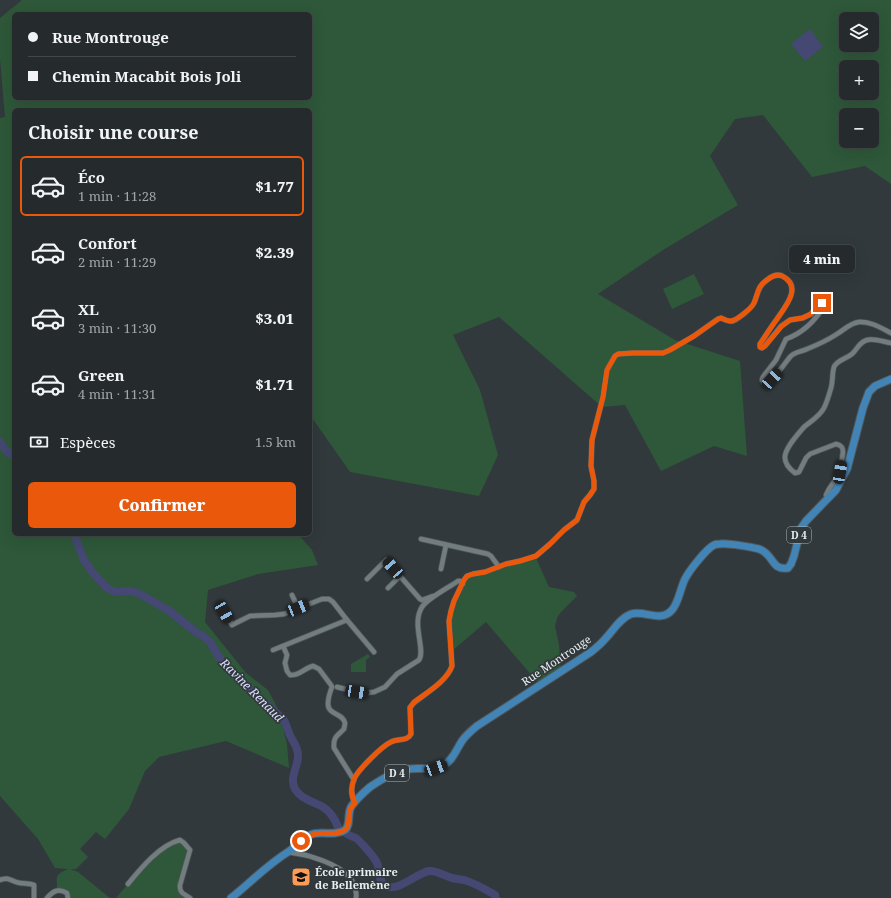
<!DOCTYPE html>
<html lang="fr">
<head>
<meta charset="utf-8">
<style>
  :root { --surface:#252b2d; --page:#2d3335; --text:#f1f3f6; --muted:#a3a7aa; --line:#424749; --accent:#ea580c }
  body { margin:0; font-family:"Noto Serif",serif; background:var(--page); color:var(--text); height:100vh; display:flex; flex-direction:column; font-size:15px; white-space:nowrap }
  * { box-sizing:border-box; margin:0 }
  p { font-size:13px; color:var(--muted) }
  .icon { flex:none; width:22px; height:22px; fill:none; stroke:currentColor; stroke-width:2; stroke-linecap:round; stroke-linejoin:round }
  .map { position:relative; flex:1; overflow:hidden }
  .drawer { position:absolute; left:12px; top:108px; width:300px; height:428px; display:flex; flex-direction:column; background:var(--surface); border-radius:6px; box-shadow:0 4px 16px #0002,0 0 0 1px var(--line) }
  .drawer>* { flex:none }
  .hud { position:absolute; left:12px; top:12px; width:300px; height:88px; border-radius:6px; box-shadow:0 4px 16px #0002,0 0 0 1px var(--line); display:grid; align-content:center; height:88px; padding:0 16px; background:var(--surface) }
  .buttons { position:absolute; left:839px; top:12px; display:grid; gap:8px }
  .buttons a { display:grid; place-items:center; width:40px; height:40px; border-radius:6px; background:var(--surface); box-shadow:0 4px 16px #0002,0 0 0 1px var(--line); font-size:20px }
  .end { position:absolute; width:18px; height:18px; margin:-9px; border:5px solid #ea580c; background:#fff; box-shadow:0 0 0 2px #fff }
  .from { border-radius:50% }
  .bubble { position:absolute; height:28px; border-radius:6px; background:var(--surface); box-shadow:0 4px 16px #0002,0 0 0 1px var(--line); font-size:13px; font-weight:800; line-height:28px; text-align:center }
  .car { position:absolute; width:12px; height:24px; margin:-12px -6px; border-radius:5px; box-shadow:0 0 3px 1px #0007; background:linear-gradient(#222 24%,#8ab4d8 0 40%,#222 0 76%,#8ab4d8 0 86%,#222 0) }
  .hud b { display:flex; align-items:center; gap:14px; height:38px; font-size:15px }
  .hud b+b { border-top:1px solid var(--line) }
  .hud i { width:10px; height:10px; background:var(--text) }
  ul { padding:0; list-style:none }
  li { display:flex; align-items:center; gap:12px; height:60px; margin:0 8px 6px; padding:0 8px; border:2px solid transparent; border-radius:6px }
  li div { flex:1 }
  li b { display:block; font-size:15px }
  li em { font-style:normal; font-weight:800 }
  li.active { border-color:var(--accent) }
  li>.icon { width:36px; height:36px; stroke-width:1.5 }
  h2 { padding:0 16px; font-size:18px; line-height:48px }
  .pay { display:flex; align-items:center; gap:10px; height:44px; padding:0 16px; font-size:15px }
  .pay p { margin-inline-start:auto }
  .action { display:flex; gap:8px; margin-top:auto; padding:8px 16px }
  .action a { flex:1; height:46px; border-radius:6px; background:var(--accent); color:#fff; font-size:16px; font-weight:800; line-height:46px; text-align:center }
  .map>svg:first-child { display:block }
  .green { fill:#2e5839; fill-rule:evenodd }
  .water { fill:#444872 }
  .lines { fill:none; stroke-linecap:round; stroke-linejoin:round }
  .stream { stroke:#444872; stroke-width:1.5 }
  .river { stroke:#444872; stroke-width:8 }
  .minor-casing { stroke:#4f5759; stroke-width:6 }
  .primary-casing { stroke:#4f5759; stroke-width:9 }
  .minor { stroke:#737d80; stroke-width:4.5 }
  .primary { stroke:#4184b5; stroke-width:7 }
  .route { stroke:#ea580c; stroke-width:5 }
  .labels { text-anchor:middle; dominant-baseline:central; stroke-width:3.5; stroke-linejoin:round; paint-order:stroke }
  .shield { fill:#31393c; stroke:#b2b8bb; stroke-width:1 }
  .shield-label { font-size:10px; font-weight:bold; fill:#eaeff1 }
  .street-label { font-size:11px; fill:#eaeff1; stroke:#31393c }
  .poi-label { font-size:11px; font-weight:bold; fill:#eaeff1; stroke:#31393c; text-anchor:start }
  .water-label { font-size:12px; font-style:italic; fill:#dce0fe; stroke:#31393c }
</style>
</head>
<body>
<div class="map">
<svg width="891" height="898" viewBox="0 0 891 898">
  <rect width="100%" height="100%" fill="#31393c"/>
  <!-- green -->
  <g class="green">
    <path d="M22,0H891V184L865,166L812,177L763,115L735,119L710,156L738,205L663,250L598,294L675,340L740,361L747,456L714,446L661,471L625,405L602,407L499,317L453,335L480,390L498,455L479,496L350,472L310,415V110H14V534H298L312,550L318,565L258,574L208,590L205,622L246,673L268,690L279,711L287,744L289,768L226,741L159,757L145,771L129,809L105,839L96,832L80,849L88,857L76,869H70L78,872L110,898H68L67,893L57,890C57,876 54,875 68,869L55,868L38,839L0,796V118L5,117L0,59V18ZM14,14H310V98H14ZM846,19H872V45H846ZM846,67H872V93H846ZM846,115H872V141H846Z"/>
    <path d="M694,274L704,294L672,309L663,289Z"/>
    <path d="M536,558L549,587L574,592L577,596L561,612L557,618L555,626L559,645L561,671L540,685L486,622L453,650L451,611L467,576L506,564Z"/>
    <path d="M368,654L370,657L366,660V672H351V664Z"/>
    <path d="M180,840L190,850L179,889L190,898H116L137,873L159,850Z"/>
  </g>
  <!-- water -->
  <path class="water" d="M810,29L823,47L805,61L791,44Z"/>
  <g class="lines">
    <!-- stream -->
    <path class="stream" d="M495,895L500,898"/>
    <!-- river -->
    <g class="river">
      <path d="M0,442L8,453L14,456"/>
      <path d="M74,534L84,560L93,573L107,588L115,592L130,591L138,593L168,610L197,633L203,636L210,642L214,649L225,666L252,691L283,719C286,723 287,728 289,733C292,742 298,745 298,756C298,767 289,778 295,789C301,799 314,802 323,807C331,812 335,819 338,827"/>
      <path d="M347,834C350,836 354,837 356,838C361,842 373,856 376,861C381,868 377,882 386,886C398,892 417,873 429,871C435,870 443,875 449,877C454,879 459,879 464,880C475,883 485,889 495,895"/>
    </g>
    <!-- minor casing -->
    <g class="minor-casing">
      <g id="minor">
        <path d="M828,497L826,495L829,489L840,473L843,452C843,447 841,445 836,444L810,454L806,458L799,472L795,473C791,470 785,464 785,458C784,449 798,434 804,427C811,421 819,417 824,408C827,402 829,395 831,388C833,381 832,373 834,367C837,360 846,359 852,354C857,350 859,342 867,340C874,338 884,342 891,343"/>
        <path d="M421,539L488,554L491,556L499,567"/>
        <path d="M441,569L446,545"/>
        <path d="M367,579L386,560L420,599L422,600L433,596"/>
        <path d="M388,588L400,576"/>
        <path d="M292,595L298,608"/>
        <path d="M225,612L232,625L250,616L275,615L284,614L322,599H329L333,602L347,620L374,652"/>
        <path d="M283,646L287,655L285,663L287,671L290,675C300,676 304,668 313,666L319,669L331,685L332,687C330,692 328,698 328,704C328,715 343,713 345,723C345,724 344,728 344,729C337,736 333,737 334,748L354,780"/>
        <path d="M273,650L347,620"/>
        <path d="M337,687L357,692L365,693L374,692L385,687L397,674L419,660C426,650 411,624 422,607C428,598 448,588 458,581H460L463,584"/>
        <path d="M355,803C351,796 351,787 354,779C358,770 382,746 391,742C398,738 407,742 411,734L410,707L414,703C426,693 447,681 452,666L449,621L451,611L454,601L464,580L467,576L473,574L485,572L506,564L520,561L536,556L550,544L564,530L577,520L584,502L590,495L594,489V481L591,466L592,440L603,397L607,370L615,356L618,354L632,353H663L670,350L694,336L718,319L721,318C725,320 728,322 733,321C738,319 752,308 754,303C758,294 758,286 767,280C772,276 778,273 784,277C802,287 785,307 777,319C771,327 766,335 760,344V347L762,348L765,346L781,326L790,320L803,318L811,314L819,303H822L824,306C815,321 803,333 786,339L776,360L763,377L762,380L764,383C774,381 784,364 790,357C794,352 801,352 807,349C817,345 828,340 837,334C844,330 850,323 859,322C870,321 881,328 891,333"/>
        <path d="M288,852C296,854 304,854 312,857C332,863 359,874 356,898"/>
        <path d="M0,880C10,876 11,882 20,883C26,884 28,883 34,885V898"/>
        <path d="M128,884C141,868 160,845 180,840L184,843L190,850L180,885C179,893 184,894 190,898"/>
        <path d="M47,898C53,891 58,888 67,893L68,898"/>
      </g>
    </g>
    <!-- primary casing -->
    <g class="primary-casing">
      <path id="primary" d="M231,898C250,883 267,865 288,852C295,847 301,840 310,835C321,830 334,837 345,830C351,825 347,814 351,807C356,799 363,793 370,787C379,781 397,770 408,769C420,767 433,771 444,765C453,760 456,750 462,741C466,735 471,731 477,726L591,652C596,648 601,644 605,639C613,631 620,618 631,614C645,610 661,623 672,610C679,602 680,589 685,579C689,571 706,549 714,545C716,544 718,544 720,544C728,543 751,547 759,549C774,554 771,571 788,568L791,564L794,556L801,528L806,521L836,490L847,469L863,408L869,392L875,386L891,379"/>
    </g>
    <!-- minor -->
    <use href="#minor" class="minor"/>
    <!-- primary -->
    <use href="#primary" class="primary"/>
  </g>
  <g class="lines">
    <!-- route -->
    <path class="route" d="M301,841C306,838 310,835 315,834C325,831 337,837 346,829C351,824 347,814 351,808C351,807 353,805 355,803C351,796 351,787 354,779C358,770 382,746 391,742C398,738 407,742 411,734L410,708L414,702C426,693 447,681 452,666L449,621L451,611L454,601L464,580L467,576L473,574L485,572L506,564L520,561L536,556L550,544L564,530L577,520L584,502L590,495L594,489V481L591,466L592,440L603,397L607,370L615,356L618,354L632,353H663L670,350L694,336L718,319L721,318C724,319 727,321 730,321C736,321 751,309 754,303C758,294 757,286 767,280C772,276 778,273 784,277C802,288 785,307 777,319C771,327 766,335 760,344V347L762,348L765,346L782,326L790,320L802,318L811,314L819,303H822"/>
  </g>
  <!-- icons -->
  <defs>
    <g id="school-square" transform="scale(1)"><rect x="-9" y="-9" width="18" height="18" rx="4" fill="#fd9c57" stroke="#31393c"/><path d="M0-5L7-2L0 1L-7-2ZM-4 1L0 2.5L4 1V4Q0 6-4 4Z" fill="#111"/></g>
  </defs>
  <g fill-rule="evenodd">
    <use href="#school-square" x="301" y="877"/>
  </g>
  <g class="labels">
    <!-- shield labels -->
    <g class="shield">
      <rect x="787" y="527" width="24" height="16" rx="3"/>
      <rect x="385" y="765" width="24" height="16" rx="3"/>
    </g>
    <g class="shield-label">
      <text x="799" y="535">D 4</text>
      <text x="397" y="773">D 4</text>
    </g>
    <!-- street labels -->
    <g class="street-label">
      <text transform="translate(556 660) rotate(-34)">Rue Montrouge</text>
    </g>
    <!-- poi labels -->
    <g class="poi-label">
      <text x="315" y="871">École primaire<tspan x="315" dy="13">de Bellemène</tspan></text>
    </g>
    <!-- water labels -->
    <g class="water-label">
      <text transform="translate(252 690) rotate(45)">Ravine Renaud</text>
    </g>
  </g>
</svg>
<div class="buttons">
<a><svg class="icon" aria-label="layers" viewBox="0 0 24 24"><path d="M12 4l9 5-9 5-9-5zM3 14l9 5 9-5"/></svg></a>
<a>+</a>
<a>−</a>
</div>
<i class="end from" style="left:301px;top:841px"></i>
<i class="end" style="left:822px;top:303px"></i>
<div class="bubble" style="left:789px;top:245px;width:66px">4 min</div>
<i class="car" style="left:772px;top:379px;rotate:43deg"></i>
<i class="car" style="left:840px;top:472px;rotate:9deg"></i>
<i class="car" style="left:393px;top:568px;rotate:319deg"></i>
<i class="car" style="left:298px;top:608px;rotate:68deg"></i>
<i class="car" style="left:224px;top:612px;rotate:150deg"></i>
<i class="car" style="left:357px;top:692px;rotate:99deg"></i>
<i class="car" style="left:436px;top:768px;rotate:70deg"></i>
<div class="hud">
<b><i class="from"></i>Rue Montrouge</b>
<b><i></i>Chemin Macabit Bois Joli</b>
</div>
<section class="drawer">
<h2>Choisir une course</h2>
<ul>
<li class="active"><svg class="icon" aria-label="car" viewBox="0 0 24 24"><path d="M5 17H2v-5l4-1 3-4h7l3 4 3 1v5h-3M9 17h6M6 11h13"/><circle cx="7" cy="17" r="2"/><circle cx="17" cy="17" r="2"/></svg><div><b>Éco</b><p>1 min · 11:28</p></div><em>$1.77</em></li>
<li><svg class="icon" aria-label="car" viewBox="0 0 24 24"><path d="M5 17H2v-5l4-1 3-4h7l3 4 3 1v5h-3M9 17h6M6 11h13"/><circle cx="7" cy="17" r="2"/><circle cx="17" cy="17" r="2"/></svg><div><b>Confort</b><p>2 min · 11:29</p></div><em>$2.39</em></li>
<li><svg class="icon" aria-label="car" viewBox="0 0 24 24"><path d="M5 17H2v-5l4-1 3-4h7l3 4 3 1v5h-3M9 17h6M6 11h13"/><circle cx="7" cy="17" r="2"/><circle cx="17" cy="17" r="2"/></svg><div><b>XL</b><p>3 min · 11:30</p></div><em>$3.01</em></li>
<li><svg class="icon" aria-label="car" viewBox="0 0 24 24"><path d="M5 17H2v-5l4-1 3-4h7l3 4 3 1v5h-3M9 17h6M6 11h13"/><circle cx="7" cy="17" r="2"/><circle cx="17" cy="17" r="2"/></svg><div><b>Green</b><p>4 min · 11:31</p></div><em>$1.71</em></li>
</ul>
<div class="pay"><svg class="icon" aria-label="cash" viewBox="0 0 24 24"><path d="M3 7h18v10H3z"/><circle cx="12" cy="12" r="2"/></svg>Espèces<p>1.5 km</p></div>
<div class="action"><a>Confirmer</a></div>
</section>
</div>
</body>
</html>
